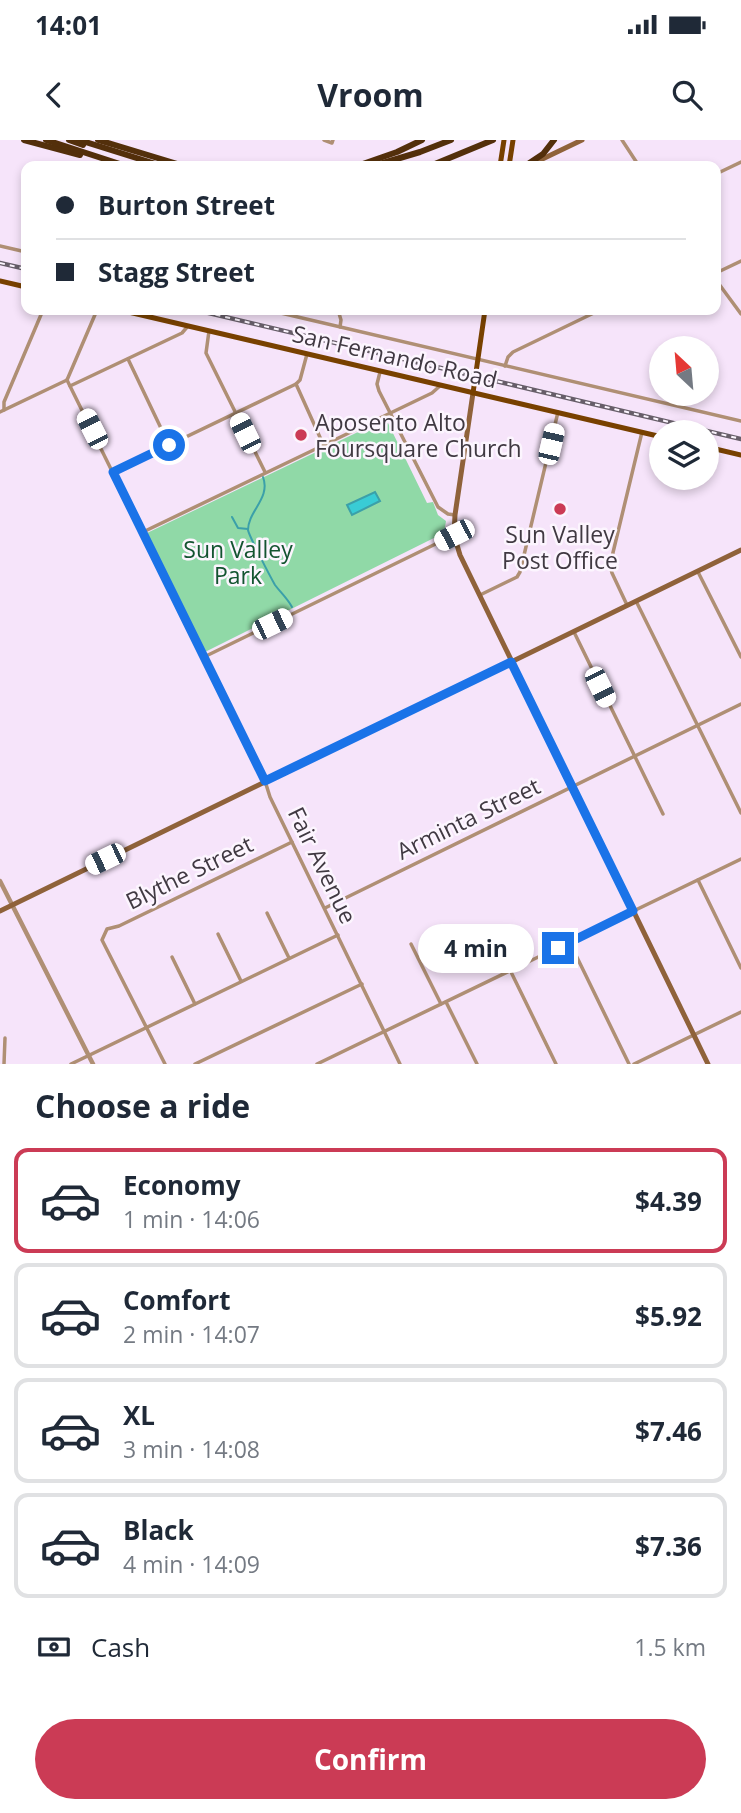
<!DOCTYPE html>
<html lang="en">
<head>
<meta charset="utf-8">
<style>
  :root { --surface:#fff; --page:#f6f6f7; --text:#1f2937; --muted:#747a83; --line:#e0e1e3; --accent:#cb3b55 }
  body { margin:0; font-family:"Open Sans",sans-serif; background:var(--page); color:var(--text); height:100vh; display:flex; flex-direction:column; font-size:26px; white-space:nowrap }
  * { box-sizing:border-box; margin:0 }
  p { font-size:23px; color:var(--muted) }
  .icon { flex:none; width:38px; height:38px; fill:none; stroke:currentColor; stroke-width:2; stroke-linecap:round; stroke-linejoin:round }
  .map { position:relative; height:924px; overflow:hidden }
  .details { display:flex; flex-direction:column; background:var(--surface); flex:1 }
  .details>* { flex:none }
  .banner { position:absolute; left:21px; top:21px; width:700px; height:154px; border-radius:14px; box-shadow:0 4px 10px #0003; display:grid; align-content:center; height:154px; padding:0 35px; background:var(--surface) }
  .needle { width:46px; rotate:334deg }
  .tools { position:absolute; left:649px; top:196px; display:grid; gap:14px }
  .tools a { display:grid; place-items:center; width:70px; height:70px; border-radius:50%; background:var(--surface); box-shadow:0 4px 10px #0003; font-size:35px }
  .end { position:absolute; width:32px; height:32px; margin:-16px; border:9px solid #1a73e8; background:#fff; box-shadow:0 0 0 4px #fff }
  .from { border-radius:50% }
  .bubble { position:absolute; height:49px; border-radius:24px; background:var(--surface); box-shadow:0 4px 10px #0003; font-size:23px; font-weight:700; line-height:49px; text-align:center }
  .car { position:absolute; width:21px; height:42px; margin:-21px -10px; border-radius:9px; box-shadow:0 0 5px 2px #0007; background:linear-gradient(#fff 24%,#345 0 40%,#fff 0 76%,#345 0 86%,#fff 0) }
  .banner b { display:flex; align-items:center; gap:24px; height:66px; font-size:26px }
  .banner b+b { border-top:2px solid var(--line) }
  .banner i { width:18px; height:18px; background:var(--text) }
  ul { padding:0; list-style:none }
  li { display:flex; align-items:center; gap:21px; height:105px; margin:0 14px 10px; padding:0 21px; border:4px solid var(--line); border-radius:14px }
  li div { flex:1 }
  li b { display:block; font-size:26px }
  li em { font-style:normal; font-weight:700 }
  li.selected { border-color:var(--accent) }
  li>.icon { width:63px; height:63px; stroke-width:1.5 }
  h2 { padding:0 35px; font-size:32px; line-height:84px }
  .pay { display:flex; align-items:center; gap:18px; height:77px; padding:0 35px; font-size:26px }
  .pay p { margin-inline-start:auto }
  .primary-button { display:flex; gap:14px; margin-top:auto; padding:14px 35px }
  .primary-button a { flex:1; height:80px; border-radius:42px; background:var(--accent); color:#fff; font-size:28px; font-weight:700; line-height:80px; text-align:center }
  .status { display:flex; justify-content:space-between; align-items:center; height:49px; padding:0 35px; background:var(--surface); direction:ltr }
  .status svg { height:19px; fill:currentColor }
  header { display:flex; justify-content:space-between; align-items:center; height:91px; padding:0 35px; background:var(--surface); font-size:32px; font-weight:700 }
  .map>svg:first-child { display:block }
  .green { fill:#90d9a7 }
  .water { fill:#39ccd5; stroke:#3ba0a9; stroke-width:2 }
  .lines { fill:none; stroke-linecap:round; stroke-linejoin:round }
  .stream { stroke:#3ba0a9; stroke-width:2 }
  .minor { stroke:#af8f74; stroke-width:3.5 }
  .tertiary { stroke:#af8f74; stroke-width:4.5 }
  .secondary { stroke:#8f623a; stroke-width:5 }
  .primary { stroke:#784100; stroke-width:5 }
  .motorway { stroke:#532f0b; stroke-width:6 }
  .rail-casing { stroke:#675e69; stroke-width:4.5 }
  .rail { stroke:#fcf5fe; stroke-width:2; stroke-dasharray:5; stroke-linecap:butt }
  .route { stroke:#1a73e8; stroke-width:9 }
  .poi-dot { fill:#cb3b55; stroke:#fcf5fe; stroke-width:2.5 }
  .labels { text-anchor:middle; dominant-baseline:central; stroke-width:5; stroke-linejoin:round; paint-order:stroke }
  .street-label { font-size:23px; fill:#403942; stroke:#fcf5fe }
  .poi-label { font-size:23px; fill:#403942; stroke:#fcf5fe; text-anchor:start }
  .park-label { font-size:23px; fill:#135430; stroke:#fcf5fe }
</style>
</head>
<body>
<div class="status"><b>14:01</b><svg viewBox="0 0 49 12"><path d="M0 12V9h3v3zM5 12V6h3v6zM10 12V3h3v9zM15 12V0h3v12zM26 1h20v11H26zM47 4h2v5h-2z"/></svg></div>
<header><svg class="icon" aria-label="back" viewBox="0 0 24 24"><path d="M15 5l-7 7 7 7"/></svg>Vroom<svg class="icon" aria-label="search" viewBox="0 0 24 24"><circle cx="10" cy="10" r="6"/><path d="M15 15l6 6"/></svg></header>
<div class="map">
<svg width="741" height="924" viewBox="0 0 741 924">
  <rect width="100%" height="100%" fill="#f6e4fa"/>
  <!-- green -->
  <path class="green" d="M381,281L388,283L427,363L433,362L438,375L446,381L444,393L205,512L147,393Z"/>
  <!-- water -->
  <path class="water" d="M375,352L380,361L352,375L347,365Z"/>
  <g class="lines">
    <!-- stream -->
    <g class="stream">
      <path d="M263,337C271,358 248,371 248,390C249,396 271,438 275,445C281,453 287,458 292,467"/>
      <path d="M232,377L238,388L248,389"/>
    </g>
    <!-- minor -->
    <g class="minor">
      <path d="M324,0L332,3L333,0"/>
      <path d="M622,0L639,26"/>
      <path d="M716,34L741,22"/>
      <path d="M0,106L26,112"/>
      <path d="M716,133L741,121"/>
      <path d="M716,140L741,174"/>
      <path d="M268,170L741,281"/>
      <path d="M338,170L341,180L340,187"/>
      <path d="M209,191L206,213L265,332"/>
      <path d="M307,214L300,240L296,244L323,304"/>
      <path d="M128,219L169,305"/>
      <path d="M505,226L508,217L513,212L600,170"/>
      <path d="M380,232L377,244L379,251L438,367L448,374L455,375"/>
      <path d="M67,240L265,641L270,657L400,924"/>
      <path d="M67,240L97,170"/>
      <path d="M70,246L182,193L188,186"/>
      <path d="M4,270V262L43,170"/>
      <path d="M0,272L67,240"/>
      <path d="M113,332L296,244"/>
      <path d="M143,392L432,253L441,245"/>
      <path d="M698,432L741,517"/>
      <path d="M480,455L517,437L520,432L558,272"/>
      <path d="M636,461L741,673"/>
      <path d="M627,465L612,433L610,425L642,292"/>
      <path d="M574,492L663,674"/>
      <path d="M204,517L454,395"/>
      <path d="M698,740L741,828"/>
      <path d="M325,768L741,564"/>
      <path d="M267,773L289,818"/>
      <path d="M218,794L241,841"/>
      <path d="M570,803L629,924"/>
      <path d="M411,804L441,864"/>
      <path d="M172,817L195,864"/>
      <path d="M511,832L556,924"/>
      <path d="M446,862L477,924"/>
      <path d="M4,924L5,898"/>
      <path d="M71,924L338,795"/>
      <path d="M165,924L102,800L107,789L119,786L292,702"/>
      <path d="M195,924L362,844"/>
      <path d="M317,924L741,719"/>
      <path d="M634,924L741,872"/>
    </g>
    <!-- tertiary -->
    <path class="tertiary" d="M0,741L93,924"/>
    <!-- secondary -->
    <g class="secondary">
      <path d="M532,24L582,0"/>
      <path d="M473,253L455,375L454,395L460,415L708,924"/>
      <path d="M0,771L741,410"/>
    </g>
    <!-- primary -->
    <g class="primary">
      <path d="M500,26L504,0"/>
      <path d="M509,26L513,0"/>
      <path d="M0,141L26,147"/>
      <path d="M120,170L662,297"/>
      <path d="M473,253L485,170"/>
      <path d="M707,307L741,315"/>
    </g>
    <!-- motorway -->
    <g class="motorway">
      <path d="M24,0L80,15"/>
      <path d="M46,0L126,26"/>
      <path d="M69,0L83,5"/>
      <path d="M79,0L162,26"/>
      <path d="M98,0L184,26"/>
      <path d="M357,26L397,12L422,0"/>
      <path d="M373,26L420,12L451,0"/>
      <path d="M430,26L493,0"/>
      <path d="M525,26L543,14L554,0"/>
    </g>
    <!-- rail casing -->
    <g class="rail-casing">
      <g id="rail">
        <path d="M0,123L26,129"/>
        <path d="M196,170L741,299"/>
      </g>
    </g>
    <!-- rail -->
    <use href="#rail" class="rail"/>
  </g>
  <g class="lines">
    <!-- route -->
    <path class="route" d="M169,305L113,332L265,641L511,522L633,771L558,808"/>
  </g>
  <!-- markers -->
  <g class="poi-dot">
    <circle cx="301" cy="295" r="7"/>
    <circle cx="560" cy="369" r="7"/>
  </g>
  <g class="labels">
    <!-- street labels -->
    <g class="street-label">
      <text transform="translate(395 216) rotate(13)">San Fernando Road</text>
      <text transform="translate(468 678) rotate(-26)">Arminta Street</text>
      <text transform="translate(323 725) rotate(64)">Fair Avenue</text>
      <text transform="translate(189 732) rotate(-26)">Blythe Street</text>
    </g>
    <!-- poi labels -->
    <g class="poi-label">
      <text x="315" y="282">Aposento Alto<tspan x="315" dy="26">Foursquare Church</tspan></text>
      <text x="560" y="394" text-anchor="middle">Sun Valley<tspan x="560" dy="26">Post Office</tspan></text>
    </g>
    <!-- park labels -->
    <g class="park-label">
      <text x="238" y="409">Sun Valley<tspan x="238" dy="26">Park</tspan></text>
    </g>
  </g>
</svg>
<div class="tools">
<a><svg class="needle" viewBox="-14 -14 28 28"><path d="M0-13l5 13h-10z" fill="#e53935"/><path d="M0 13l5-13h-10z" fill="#747a83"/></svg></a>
<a><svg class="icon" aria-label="layers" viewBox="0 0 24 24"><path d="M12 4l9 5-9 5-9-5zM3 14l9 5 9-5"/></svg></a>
</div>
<i class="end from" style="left:169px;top:305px"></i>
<i class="end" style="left:558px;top:808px"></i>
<div class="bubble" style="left:418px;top:784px;width:116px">4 min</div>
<i class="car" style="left:92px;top:289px;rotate:333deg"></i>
<i class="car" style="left:245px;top:293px;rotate:334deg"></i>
<i class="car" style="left:551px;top:304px;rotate:13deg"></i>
<i class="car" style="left:454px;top:395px;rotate:243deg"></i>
<i class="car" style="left:272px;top:484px;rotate:64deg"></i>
<i class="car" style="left:600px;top:547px;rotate:154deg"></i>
<i class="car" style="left:105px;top:719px;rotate:244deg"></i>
<div class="banner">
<b><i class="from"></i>Burton Street</b>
<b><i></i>Stagg Street</b>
</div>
</div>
<section class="details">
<h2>Choose a ride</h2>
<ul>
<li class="selected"><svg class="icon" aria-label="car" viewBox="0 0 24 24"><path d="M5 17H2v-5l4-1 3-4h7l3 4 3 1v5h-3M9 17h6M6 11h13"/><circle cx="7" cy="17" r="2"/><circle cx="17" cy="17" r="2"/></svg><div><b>Economy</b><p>1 min · 14:06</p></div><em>$4.39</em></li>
<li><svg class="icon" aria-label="car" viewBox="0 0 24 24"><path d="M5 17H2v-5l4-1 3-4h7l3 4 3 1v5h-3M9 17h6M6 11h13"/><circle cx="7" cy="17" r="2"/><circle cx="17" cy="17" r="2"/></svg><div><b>Comfort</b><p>2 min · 14:07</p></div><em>$5.92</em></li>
<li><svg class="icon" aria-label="car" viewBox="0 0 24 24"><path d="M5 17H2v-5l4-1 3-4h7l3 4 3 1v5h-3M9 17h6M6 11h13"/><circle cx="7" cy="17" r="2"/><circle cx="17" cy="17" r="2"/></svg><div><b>XL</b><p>3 min · 14:08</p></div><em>$7.46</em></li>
<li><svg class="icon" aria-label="car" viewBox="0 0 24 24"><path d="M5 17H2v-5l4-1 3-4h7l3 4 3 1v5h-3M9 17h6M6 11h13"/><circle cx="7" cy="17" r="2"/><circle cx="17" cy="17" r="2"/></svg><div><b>Black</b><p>4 min · 14:09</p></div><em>$7.36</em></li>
</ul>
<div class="pay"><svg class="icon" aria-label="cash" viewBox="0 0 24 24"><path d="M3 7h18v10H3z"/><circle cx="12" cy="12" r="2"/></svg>Cash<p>1.5 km</p></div>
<div class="primary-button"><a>Confirm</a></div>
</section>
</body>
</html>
